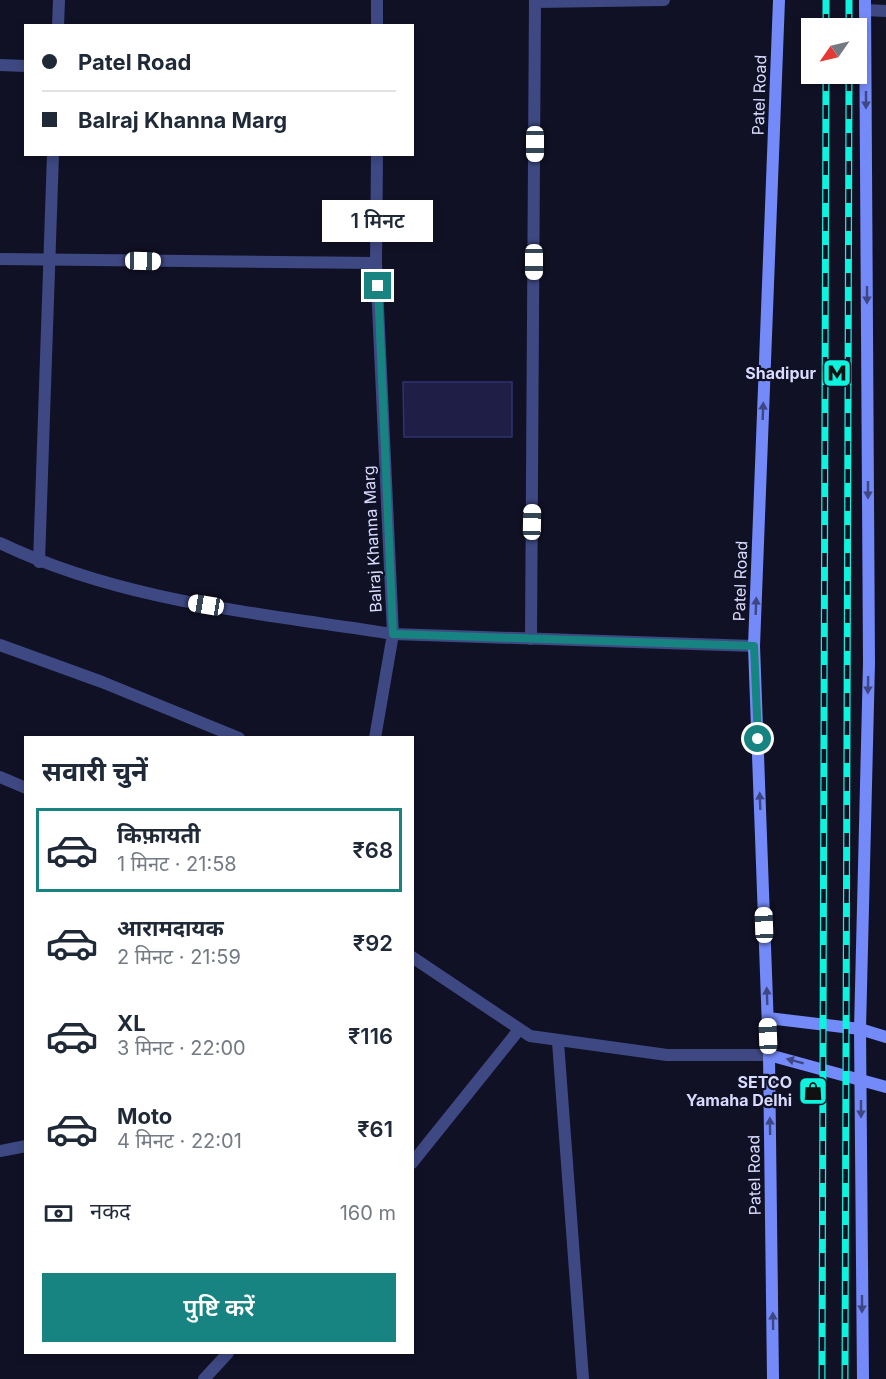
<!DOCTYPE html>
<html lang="hi">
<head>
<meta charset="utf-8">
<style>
  :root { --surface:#fff; --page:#f2f2f3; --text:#1f2937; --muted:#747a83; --line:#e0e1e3; --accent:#178482 }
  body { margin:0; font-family:Inter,"Noto Sans Devanagari",sans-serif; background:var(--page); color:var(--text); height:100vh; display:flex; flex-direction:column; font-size:22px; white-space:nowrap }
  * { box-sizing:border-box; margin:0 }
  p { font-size:20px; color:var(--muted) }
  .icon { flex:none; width:33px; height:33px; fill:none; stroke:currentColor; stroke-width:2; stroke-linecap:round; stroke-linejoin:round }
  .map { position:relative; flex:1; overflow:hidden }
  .side { position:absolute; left:24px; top:736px; width:390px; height:618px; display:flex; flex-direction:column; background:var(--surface); border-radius:0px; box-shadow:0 3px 9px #0003 }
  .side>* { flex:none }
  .hud { position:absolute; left:24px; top:24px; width:390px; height:132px; border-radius:0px; box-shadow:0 3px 9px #0003; display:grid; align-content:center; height:132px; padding:0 18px; background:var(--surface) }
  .needle { width:39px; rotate:236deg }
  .fabs { position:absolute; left:801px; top:18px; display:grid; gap:12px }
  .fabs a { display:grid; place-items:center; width:66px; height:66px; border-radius:0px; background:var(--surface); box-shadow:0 3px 9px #0003; font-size:30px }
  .end { position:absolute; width:27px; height:27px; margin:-14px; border:8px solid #178482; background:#fff; box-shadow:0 0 0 3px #fff }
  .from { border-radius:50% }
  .bubble { position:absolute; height:42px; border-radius:0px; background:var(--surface); box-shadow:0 3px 9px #0003; font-size:20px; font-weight:600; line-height:42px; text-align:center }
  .car { position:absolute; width:18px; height:36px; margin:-18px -9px; border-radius:8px; box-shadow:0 0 4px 2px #0007; background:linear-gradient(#fff 24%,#345 0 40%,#fff 0 76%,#345 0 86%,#fff 0) }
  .hud b { display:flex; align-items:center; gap:21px; height:57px; font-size:22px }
  .hud b+b { border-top:2px solid var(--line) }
  .hud i { width:15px; height:15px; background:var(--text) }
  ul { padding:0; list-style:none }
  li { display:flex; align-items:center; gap:18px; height:84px; margin:0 12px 9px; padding:0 6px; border:3px solid transparent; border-radius:0px }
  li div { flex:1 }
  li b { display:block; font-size:22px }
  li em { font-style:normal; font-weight:600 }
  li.active { border-color:var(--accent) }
  li>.icon { width:54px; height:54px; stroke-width:1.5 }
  h2 { padding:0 18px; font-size:27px; line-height:72px }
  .pay { display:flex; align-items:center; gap:15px; height:66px; padding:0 18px; font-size:22px }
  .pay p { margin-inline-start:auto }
  .button { display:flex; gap:12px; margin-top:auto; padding:12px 18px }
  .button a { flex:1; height:69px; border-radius:0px; background:var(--accent); color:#fff; font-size:24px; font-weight:600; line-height:69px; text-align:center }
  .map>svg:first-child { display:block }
  .building { fill:#1e1e46; stroke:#313171; stroke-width:1.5 }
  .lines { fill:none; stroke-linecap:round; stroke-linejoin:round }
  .street { stroke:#3e4983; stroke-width:12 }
  .secondary { stroke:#748af8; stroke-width:12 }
  .rail-casing { stroke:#0ef3de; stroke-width:7 }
  .rail { stroke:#111126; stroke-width:4.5; stroke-dasharray:14; stroke-linecap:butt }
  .oneway { fill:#3e4784 }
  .route { stroke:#178482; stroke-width:8 }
  .labels { text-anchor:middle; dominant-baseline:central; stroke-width:4.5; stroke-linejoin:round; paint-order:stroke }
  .street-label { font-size:16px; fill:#d8dbfd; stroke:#111126 }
  .poi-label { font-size:16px; font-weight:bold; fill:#d8dbfd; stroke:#111126; text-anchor:end }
</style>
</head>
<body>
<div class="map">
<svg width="886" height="1379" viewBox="0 0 886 1379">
  <rect width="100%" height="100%" fill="#111126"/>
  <!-- building -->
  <path class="building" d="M403,382H512V437H404Z"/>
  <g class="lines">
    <!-- street -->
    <g class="street">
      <path d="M535,2L664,0"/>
      <path d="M865,10L886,11"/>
      <path d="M58,26L59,0"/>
      <path d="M377,26V0"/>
      <path d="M0,65L26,66"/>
      <path d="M377,154L376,263L393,634L754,646"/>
      <path d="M0,259L376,263"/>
      <path d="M0,543C123,602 260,613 393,634L375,738"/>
      <path d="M39,562L53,154"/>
      <path d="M531,639L535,0"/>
      <path d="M0,645L102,682L239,738"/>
      <path d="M0,777L26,788"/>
      <path d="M412,957L530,1036L667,1055H769"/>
      <path d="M558,1042L583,1379"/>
      <path d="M0,1151L26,1146"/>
      <path d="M412,1163L518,1031"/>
      <path d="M204,1379L228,1353"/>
    </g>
    <!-- secondary -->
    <g class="secondary">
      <path d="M768,1018L860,1029L886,1037"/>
      <path d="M769,1055L886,1087"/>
      <path d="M773,1379L769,1055L754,646L779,0"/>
      <path d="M863,1379L860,1029L869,663L865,0"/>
    </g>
    <!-- rail casing -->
    <g class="rail-casing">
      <g id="rail">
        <path d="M826,28V0"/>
        <path d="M849,28V0"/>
        <path d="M822,1379L826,74"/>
        <path d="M845,1379L849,74"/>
      </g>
    </g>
    <!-- rail -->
    <use href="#rail" class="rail"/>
  </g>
  <!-- one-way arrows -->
  <defs><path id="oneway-solid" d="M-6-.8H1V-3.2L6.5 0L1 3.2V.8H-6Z" transform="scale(1.5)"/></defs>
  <g class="oneway">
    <use href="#oneway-solid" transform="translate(866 100) rotate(90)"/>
    <use href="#oneway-solid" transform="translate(867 295) rotate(90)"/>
    <use href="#oneway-solid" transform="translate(763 411) rotate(-88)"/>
    <use href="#oneway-solid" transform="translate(868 490) rotate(90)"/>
    <use href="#oneway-solid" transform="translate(756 606) rotate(-88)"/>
    <use href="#oneway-solid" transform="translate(868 685) rotate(91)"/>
    <use href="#oneway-solid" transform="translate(760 801) rotate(-92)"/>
    <use href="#oneway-solid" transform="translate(767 996) rotate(-92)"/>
    <use href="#oneway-solid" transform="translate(795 1061) rotate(-165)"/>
    <use href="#oneway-solid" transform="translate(861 1109) rotate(90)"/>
    <use href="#oneway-solid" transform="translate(770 1126) rotate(-91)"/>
    <use href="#oneway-solid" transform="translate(862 1304) rotate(90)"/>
    <use href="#oneway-solid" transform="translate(773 1321) rotate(-91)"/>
  </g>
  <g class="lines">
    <!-- route -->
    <path class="route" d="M378,286L393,634L754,646L758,739"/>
  </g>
  <!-- icons -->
  <defs>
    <g id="metro-square" transform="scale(1.5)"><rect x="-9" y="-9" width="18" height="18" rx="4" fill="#0ef3de" stroke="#111126"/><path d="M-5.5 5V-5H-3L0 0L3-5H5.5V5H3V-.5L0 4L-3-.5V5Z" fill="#111"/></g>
    <g id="shop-square" transform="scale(1.5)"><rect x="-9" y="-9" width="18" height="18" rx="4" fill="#0ef3de" stroke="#111126"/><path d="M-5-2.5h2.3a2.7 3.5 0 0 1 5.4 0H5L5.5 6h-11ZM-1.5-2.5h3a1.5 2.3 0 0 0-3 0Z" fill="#111"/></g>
  </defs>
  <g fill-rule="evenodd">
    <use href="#metro-square" x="837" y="373"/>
    <use href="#shop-square" x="813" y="1091"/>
  </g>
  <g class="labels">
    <!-- street labels -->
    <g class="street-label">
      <text transform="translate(759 95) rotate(-88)">Patel Road</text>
      <text transform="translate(372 539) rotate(-93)">Balraj Khanna Marg</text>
      <text transform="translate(740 581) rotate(-88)">Patel Road</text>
      <text transform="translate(754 1175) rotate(-91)">Patel Road</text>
    </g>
    <!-- poi labels -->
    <g class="poi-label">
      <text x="816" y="373">Shadipur</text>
      <text x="792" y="1082">SETCO<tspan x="792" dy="18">Yamaha Delhi</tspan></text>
    </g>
  </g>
</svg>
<div class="fabs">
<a><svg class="needle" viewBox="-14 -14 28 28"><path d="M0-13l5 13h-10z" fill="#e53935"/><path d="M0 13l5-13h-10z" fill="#747a83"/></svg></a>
</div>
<i class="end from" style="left:758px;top:739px"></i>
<i class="end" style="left:378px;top:286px"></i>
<div class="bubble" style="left:322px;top:200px;width:111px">1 मिनट</div>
<i class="car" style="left:535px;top:144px;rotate:180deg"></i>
<i class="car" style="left:143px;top:261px;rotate:91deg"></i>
<i class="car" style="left:534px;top:262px;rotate:180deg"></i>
<i class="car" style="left:532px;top:522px;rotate:1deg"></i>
<i class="car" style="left:206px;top:605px;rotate:279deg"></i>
<i class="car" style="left:764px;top:925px;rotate:358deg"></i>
<i class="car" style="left:768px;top:1036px;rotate:358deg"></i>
<div class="hud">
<b><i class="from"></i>Patel Road</b>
<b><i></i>Balraj Khanna Marg</b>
</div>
<section class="side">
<h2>सवारी चुनें</h2>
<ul>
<li class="active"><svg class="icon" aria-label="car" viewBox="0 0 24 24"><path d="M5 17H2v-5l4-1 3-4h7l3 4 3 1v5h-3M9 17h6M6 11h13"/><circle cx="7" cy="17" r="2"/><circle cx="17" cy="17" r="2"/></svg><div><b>किफ़ायती</b><p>1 मिनट · 21:58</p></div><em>₹68</em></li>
<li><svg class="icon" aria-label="car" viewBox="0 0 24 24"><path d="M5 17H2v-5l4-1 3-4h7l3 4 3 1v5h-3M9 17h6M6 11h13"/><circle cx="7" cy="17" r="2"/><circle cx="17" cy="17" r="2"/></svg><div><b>आरामदायक</b><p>2 मिनट · 21:59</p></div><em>₹92</em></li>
<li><svg class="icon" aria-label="car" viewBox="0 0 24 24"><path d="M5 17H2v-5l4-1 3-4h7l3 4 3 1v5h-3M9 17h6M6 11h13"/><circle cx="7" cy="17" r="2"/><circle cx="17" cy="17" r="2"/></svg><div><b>XL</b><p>3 मिनट · 22:00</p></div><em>₹116</em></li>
<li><svg class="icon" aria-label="car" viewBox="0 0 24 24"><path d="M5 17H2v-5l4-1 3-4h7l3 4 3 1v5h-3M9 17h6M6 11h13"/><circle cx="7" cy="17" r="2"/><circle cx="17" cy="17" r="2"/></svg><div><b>Moto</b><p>4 मिनट · 22:01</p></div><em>₹61</em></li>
</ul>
<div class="pay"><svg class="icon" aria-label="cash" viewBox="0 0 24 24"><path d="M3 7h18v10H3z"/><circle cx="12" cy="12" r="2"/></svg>नकद<p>160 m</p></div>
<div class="button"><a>पुष्टि करें</a></div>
</section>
</div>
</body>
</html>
